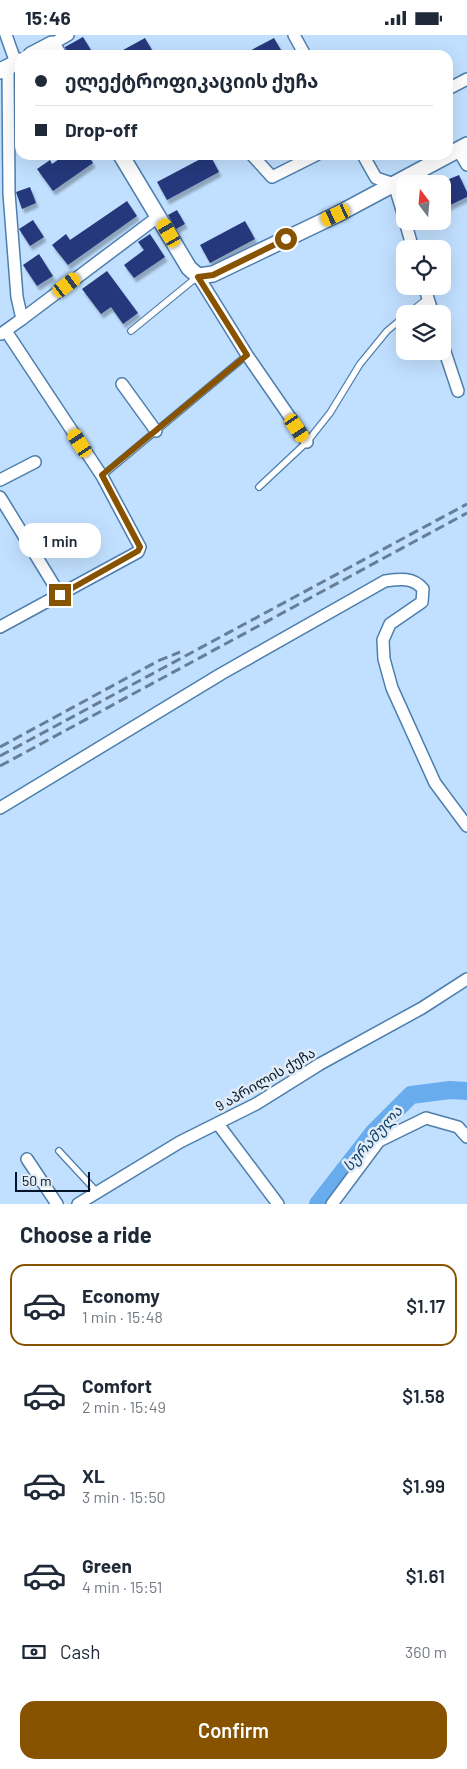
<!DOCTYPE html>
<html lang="en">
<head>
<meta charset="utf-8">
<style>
  :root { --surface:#fff; --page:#f6f6f7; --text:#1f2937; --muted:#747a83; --line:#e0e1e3; --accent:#885300 }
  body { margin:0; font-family:Barlow,"Noto Sans Georgian",sans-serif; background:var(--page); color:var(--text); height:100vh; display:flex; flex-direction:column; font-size:19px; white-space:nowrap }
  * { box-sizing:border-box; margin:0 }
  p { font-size:16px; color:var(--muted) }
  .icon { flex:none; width:28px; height:28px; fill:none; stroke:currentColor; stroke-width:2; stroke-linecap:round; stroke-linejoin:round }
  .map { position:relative; height:1169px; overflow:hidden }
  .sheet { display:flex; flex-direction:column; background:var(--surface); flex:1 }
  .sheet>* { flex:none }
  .banner { position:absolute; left:15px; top:15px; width:438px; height:110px; border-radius:15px; box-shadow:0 5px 20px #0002; display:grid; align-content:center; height:110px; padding:0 20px; background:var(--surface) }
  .needle { width:32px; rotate:344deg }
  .fabs { position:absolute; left:396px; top:140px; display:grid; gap:10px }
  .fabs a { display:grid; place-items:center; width:55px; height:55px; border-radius:10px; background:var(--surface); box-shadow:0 5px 20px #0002; font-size:25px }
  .scale { position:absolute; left:15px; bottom:12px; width:75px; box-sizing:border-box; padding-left:5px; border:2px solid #021426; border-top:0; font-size:14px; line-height:18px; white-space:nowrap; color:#021426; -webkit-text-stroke:4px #e0ebf5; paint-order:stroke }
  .end { position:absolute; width:22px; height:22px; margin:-11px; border:6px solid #885300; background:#fff; box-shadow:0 0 0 2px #fff }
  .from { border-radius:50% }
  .bubble { position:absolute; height:35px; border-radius:15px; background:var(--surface); box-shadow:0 5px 20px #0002; font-size:16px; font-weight:600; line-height:35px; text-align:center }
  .car { position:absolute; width:15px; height:30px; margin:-15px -8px; border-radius:6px; box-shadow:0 0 4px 1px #0007; background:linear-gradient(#f5c518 24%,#345 0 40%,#f5c518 0 76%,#345 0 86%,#f5c518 0) }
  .banner b { display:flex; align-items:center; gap:18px; height:48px; font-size:19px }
  .banner b+b { border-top:1px solid var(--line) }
  .banner i { width:12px; height:12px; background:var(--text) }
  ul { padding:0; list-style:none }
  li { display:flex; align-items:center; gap:15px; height:82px; margin:0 10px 8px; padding:0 10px; border:2px solid transparent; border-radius:15px }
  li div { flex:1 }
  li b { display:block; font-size:19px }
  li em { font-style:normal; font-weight:600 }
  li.current { border-color:var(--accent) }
  li>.icon { width:45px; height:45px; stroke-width:1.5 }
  h2 { padding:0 20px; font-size:22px; line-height:60px }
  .pay { display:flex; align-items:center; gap:12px; height:55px; padding:0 20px; font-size:19px }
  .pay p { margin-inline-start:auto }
  .primary-button { display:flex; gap:10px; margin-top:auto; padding:10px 20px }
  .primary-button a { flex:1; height:58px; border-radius:15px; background:var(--accent); color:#fff; font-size:20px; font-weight:600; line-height:58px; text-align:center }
  .status { display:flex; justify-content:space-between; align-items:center; height:35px; padding:0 25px; background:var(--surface); direction:ltr }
  .status svg { height:14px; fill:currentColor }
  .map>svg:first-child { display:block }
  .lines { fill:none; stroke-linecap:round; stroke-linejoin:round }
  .river { stroke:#68aced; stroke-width:18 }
  .building { fill:#25387b; filter:url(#shadow) }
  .lane-casing { stroke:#4e7ead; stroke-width:8 }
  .street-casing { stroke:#4e7ead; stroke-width:14 }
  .secondary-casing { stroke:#4e7ead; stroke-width:18 }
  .lane { stroke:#fff; stroke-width:5.5 }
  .street { stroke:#fff; stroke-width:11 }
  .secondary { stroke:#fff; stroke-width:15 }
  .rail { stroke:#667e97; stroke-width:3; stroke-dasharray:10 5; stroke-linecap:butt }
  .route { stroke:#885300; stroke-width:6 }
  .labels { text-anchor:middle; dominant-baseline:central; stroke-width:5; stroke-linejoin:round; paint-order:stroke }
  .street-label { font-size:14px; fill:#021426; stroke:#e0ebf5 }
  .water-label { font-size:15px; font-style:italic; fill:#0e406a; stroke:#e0ebf5 }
</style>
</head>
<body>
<div class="status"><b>15:46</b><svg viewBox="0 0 49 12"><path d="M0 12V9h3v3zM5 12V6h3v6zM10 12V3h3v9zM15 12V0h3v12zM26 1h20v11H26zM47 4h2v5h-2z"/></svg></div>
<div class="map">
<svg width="467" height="1169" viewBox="0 0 467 1169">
  <defs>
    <filter id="shadow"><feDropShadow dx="2.5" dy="4.5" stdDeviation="1" flood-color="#0004"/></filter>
  </defs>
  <rect width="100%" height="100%" fill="#c1e0ff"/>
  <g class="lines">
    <!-- river -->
    <path class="river" d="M318,1169L374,1097L411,1060L450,1055L467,1056"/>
  </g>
  <!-- building -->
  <g class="building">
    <path d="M83,2L91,15L83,20H68L65,12Z"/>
    <path d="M145,3L155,20H114Z"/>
    <path d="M274,3L284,20H242Z"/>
    <path d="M65,120H88L93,128L53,156L37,134L50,125L52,129Z"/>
    <path d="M208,120H210L219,137L167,165L157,147Z"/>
    <path d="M459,140L467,157V162L442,174V147Z"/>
    <path d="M30,152L36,168L22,174L16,157Z"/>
    <path d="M127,166L137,181L68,230L52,210L66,199L70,205Z"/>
    <path d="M177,175L185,189L176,194L168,180Z"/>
    <path d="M33,185L44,202L30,211L19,194Z"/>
    <path d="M245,186L255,204L210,228L200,210Z"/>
    <path d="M150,199L165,222L134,243L124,230L144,215L138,207Z"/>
    <path d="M39,219L53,241L37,251L23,230Z"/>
    <path d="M107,236L138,278L123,289L111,272L101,279L82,254Z"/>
  </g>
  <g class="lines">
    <!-- lane casing -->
    <g class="lane-casing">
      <g id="lane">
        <path d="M408,279L428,263"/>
        <path d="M131,296L197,242"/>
        <path d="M102,441L247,320"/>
        <path d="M259,452L307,407L330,378L360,329L387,296L405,281"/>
        <path d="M59,1116L97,1157"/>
      </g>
    </g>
    <!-- street casing -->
    <g class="street-casing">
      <g id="street">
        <path d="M6,0L16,28"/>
        <path d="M294,0L305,20"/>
        <path d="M52,9L68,0"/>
        <path d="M448,54L467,44"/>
        <path d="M458,115L467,130"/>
        <path d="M252,120L272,142L316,120"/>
        <path d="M363,120L376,143L394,149L405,185"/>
        <path d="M405,186L413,214"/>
        <path d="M198,241L247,320L307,407"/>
        <path d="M424,251L433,279"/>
        <path d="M22,284L159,181"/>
        <path d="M1,299L22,284L17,262L9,158L8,32"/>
        <path d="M442,308L458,356"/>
        <path d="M122,349L156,396"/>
        <path d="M0,445L35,427"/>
        <path d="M0,462L60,560"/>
        <path d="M0,592L138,517L140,512L102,441L6,296"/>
        <path d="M0,773L221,639L385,546C400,544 413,542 423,554L422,567L390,589L383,605L384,624L392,653L435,748L467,791"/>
        <path d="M218,1089L278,1169"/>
        <path d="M27,1124L57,1169"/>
        <path d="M78,1169L180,1107L256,1069L320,1029L422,973L467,944"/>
        <path d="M332,1169L379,1106L426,1083L458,1092L467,1102"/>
      </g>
    </g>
    <!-- secondary casing -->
    <g class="secondary-casing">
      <g id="secondary">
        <path d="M31,20L52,9L59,20"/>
        <path d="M0,36L20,26"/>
        <path d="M121,120L189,233L198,241L213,239L336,180L467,110"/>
      </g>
    </g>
    <!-- lane -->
    <use href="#lane" class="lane"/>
    <!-- street -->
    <use href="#street" class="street"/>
    <!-- secondary -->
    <use href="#secondary" class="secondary"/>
    <!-- rail -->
    <g class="rail">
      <path d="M0,712L158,626L180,617"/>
      <path d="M0,721L467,469"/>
      <path d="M0,731L467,478"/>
    </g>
  </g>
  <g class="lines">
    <!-- route -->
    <path class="route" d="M60,560L138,516L140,512L102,440L247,320L198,242L213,240L286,204"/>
  </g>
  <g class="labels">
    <!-- street labels -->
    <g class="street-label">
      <text transform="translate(265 1044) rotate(-30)">9 აპრილის ქუჩა</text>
    </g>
    <!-- water labels -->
    <g class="water-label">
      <text transform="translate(372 1103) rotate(-49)">სურამულა</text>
    </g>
  </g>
</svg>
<div class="fabs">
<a><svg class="needle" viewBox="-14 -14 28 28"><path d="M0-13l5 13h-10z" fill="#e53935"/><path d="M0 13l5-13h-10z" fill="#747a83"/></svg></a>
<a><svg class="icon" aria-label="locate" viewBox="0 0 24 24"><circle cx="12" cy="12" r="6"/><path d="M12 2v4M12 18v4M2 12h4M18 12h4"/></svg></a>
<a><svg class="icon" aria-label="layers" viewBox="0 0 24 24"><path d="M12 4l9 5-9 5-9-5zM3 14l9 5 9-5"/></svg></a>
</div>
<div class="scale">50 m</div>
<i class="end from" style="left:286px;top:204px"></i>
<i class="end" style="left:60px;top:560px"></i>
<div class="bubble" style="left:19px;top:488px;width:82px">1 min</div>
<i class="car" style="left:336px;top:180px;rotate:245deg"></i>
<i class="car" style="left:169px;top:198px;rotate:330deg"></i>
<i class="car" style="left:67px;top:250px;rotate:53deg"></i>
<i class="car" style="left:297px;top:393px;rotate:146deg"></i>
<i class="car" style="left:80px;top:408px;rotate:327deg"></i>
<div class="banner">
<b><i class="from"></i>ელექტროფიკაციის ქუჩა</b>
<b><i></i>Drop-off</b>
</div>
</div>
<section class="sheet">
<h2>Choose a ride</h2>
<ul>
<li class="current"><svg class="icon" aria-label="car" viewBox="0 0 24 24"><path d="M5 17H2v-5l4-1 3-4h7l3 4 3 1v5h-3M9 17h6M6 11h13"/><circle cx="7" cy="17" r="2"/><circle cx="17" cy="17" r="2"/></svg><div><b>Economy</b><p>1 min · 15:48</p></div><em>$1.17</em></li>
<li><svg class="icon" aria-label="car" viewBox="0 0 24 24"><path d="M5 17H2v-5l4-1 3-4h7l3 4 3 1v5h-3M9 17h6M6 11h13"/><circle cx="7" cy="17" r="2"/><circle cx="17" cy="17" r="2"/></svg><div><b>Comfort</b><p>2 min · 15:49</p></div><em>$1.58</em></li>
<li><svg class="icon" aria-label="car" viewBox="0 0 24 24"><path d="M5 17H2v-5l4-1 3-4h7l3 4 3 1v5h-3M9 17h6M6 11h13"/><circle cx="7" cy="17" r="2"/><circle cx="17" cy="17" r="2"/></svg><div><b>XL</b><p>3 min · 15:50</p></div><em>$1.99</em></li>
<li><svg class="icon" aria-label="car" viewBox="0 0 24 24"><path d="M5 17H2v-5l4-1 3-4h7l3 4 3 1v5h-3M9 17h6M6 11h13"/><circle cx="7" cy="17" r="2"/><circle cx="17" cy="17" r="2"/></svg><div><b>Green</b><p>4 min · 15:51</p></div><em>$1.61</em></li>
</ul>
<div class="pay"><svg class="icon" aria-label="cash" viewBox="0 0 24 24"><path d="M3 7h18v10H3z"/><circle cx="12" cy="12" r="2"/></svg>Cash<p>360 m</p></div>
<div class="primary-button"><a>Confirm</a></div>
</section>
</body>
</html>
